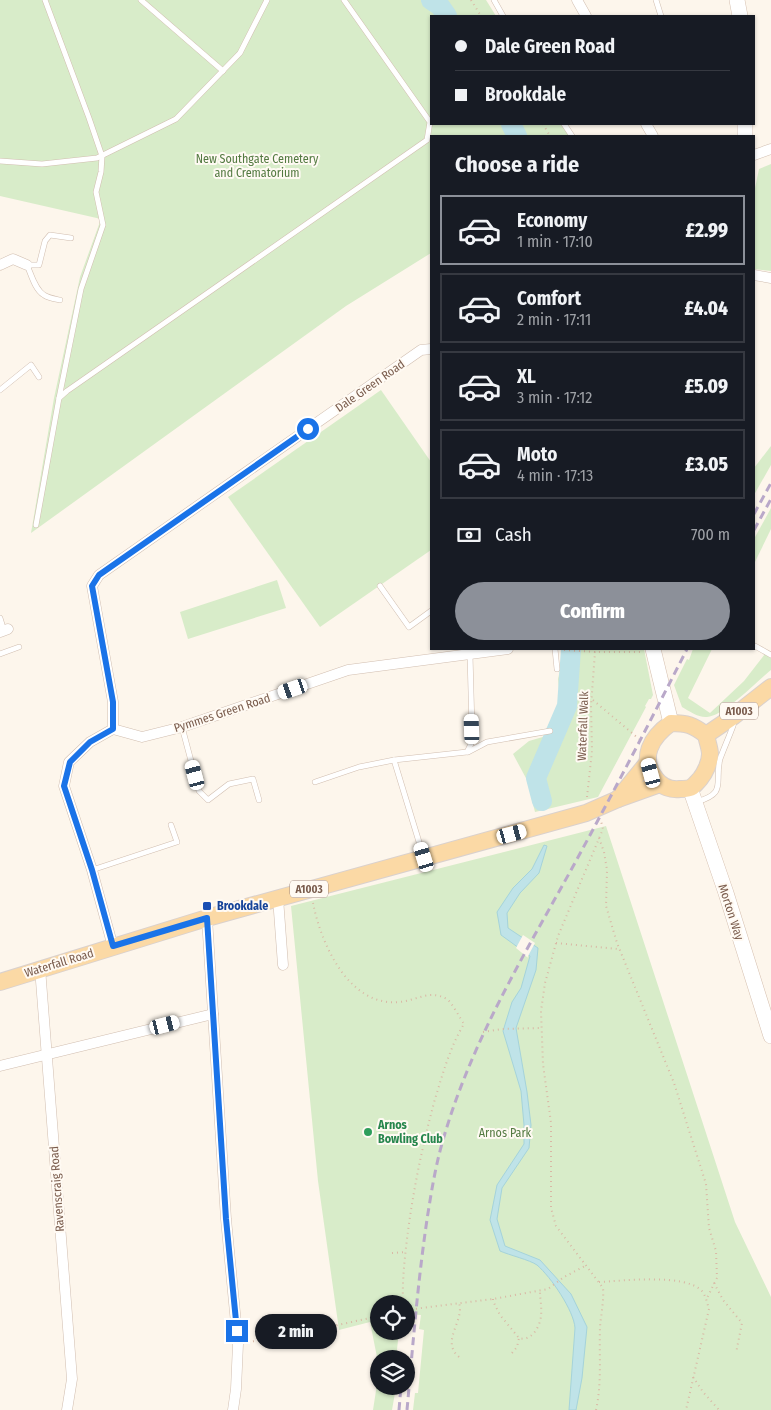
<!DOCTYPE html>
<html lang="en">
<head>
<meta charset="utf-8">
<style>
  :root { --surface:#171b24; --page:#20242c; --text:#f1f3f6; --muted:#9ea1a6; --line:#363941; --accent:#8c9099 }
  body { margin:0; font-family:"Fira Sans Condensed",sans-serif; background:var(--page); color:var(--text); height:100vh; display:flex; flex-direction:column; font-size:19px; white-space:nowrap }
  * { box-sizing:border-box; margin:0 }
  p { font-size:16px; color:var(--muted) }
  .icon { flex:none; width:28px; height:28px; fill:none; stroke:currentColor; stroke-width:2; stroke-linecap:round; stroke-linejoin:round }
  .map { position:relative; flex:1; overflow:hidden }
  .panel { position:absolute; left:430px; top:135px; width:325px; height:515px; display:flex; flex-direction:column; background:var(--surface); border-radius:0px; box-shadow:0 1px 4px #0004 }
  .panel>* { flex:none }
  .hud { position:absolute; left:430px; top:15px; width:325px; height:110px; border-radius:0px; box-shadow:0 1px 4px #0004; display:grid; align-content:center; height:110px; padding:0 25px; background:var(--surface) }
  .buttons { position:absolute; left:370px; top:1295px; display:grid; gap:10px }
  .buttons a { display:grid; place-items:center; width:45px; height:45px; border-radius:50%; background:var(--surface); box-shadow:0 1px 4px #0004; font-size:25px }
  .end { position:absolute; width:22px; height:22px; margin:-11px; border:6px solid #1a73e8; background:#fff; box-shadow:0 0 0 2px #fff }
  .from { border-radius:50% }
  .bubble { position:absolute; height:35px; border-radius:18px; background:var(--surface); box-shadow:0 1px 4px #0004; font-size:16px; font-weight:800; line-height:35px; text-align:center }
  .car { position:absolute; width:15px; height:30px; margin:-15px -8px; border-radius:6px; box-shadow:0 0 4px 1px #0007; background:linear-gradient(#fff 24%,#345 0 40%,#fff 0 76%,#345 0 86%,#fff 0) }
  .hud b { display:flex; align-items:center; gap:18px; height:48px; font-size:19px }
  .hud b+b { border-top:1px solid var(--line) }
  .hud i { width:12px; height:12px; background:var(--text) }
  ul { padding:0; list-style:none }
  li { display:flex; align-items:center; gap:15px; height:70px; margin:0 10px 8px; padding:0 15px; border:2px solid var(--line); border-radius:0px }
  li div { flex:1 }
  li b { display:block; font-size:19px }
  li em { font-style:normal; font-weight:800 }
  li.selected { border-color:var(--accent) }
  li>.icon { width:45px; height:45px; stroke-width:1.5 }
  h2 { padding:0 25px; font-size:22px; line-height:60px }
  .pay { display:flex; align-items:center; gap:12px; height:55px; padding:0 25px; font-size:19px }
  .pay p { margin-inline-start:auto }
  .cta { display:flex; gap:10px; margin-top:auto; padding:10px 25px }
  .cta a { flex:1; height:58px; border-radius:30px; background:var(--accent); color:#fff; font-size:20px; font-weight:800; line-height:58px; text-align:center }
  .map>svg:first-child { display:block }
  .green { fill:#d8ecc9 }
  .water { fill:#bfe3e8; stroke:#a5d3da }
  .pier { fill:#fdf6ec }
  .lines { fill:none; stroke-linecap:round; stroke-linejoin:round }
  .river { stroke:#bfe3e8; stroke-width:20 }
  .lane-casing { stroke:#d1beb0; stroke-width:6 }
  .street-casing { stroke:#d1beb0; stroke-width:11 }
  .secondary-casing { stroke:#d6c0b0; stroke-width:16 }
  .primary-casing { stroke:#dad1cd; stroke-width:18 }
  .path { stroke:#d9b8a5; stroke-width:2; stroke-dasharray:1 4; stroke-linecap:butt }
  .lane { stroke:#fff; stroke-width:5 }
  .street { stroke:#fff; stroke-width:10 }
  .secondary { stroke:#fff; stroke-width:15 }
  .primary { stroke:#fbd9a5; stroke-width:16 }
  .rail { stroke:#b9a8c9; stroke-width:3; stroke-dasharray:8 5; stroke-linecap:butt }
  .route { stroke:#1a73e8; stroke-width:6 }
  .transit-dot { fill:#1a4fb4; stroke:#fffaf3; stroke-width:2 }
  .leisure-dot { fill:#2e9e5b; stroke:#fffaf3; stroke-width:2 }
  .labels { text-anchor:middle; dominant-baseline:central; stroke-width:4; stroke-linejoin:round; paint-order:stroke }
  .shield { fill:#fffaf3; stroke:#a28b7f; stroke-width:1 }
  .shield-label { font-size:11px; font-weight:bold; fill:#7a5c4d }
  .park-label { font-size:12px; fill:#537a41; stroke:#fffaf3 }
  .street-label { font-size:12px; fill:#7a5c4d; stroke:#fffaf3 }
  .transit-label { font-size:12px; font-weight:bold; fill:#164399; stroke:#fffaf3; text-anchor:start }
  .leisure-label { font-size:12px; font-weight:bold; fill:#27864d; stroke:#fffaf3; text-anchor:start }
</style>
</head>
<body>
<div class="map">
<svg width="771" height="1410" viewBox="0 0 771 1410">
  <rect width="100%" height="100%" fill="#fdf6ec"/>
  <!-- green -->
  <g class="green">
    <path d="M0,0H486L496,16H431V124H561L569,136H431V253L346,306L31,533L54,398L80,277L101,219L0,196Z"/>
    <path d="M771,164V271L754,269V193L759,169Z"/>
    <path d="M381,390L431,462V550L320,627L228,497Z"/>
    <path d="M771,446V465L754,495V468Z"/>
    <path d="M771,508V529L754,564V539Z"/>
    <path d="M277,580L286,608L188,639L180,612Z"/>
    <path d="M565,649H644L653,695L651,699H649L645,706L646,707L598,797L535,812L527,780L513,754L529,741L563,731L558,679Z"/>
    <path d="M693,649H712L688,698L710,713L744,681L765,654L771,658V670C757,681 724,716 707,717C699,718 689,711 682,707L674,685L687,659L689,660Z"/>
    <path d="M606,826L735,1222L771,1297V1410H413L415,1393H418L424,1330L419,1329L421,1315L406,1314V1304H379V1331H399L396,1359H379V1367L370,1322L339,1330L318,1181L291,906Z"/>
    <path d="M379,1371V1386H393L392,1392L395,1393L392,1410H373Z"/>
  </g>
  <!-- water -->
  <path class="water" d="M544,845L547,846L539,873L520,893L507,913L508,928L538,948L536,970L516,1028L527,1092L531,1125L529,1148L502,1188L497,1219L505,1246L540,1260L571,1294L587,1327L582,1378L576,1410H569L575,1328C574,1311 551,1277 537,1265C530,1260 509,1255 500,1251L490,1220L497,1185L524,1144V1125L521,1091L503,1031L512,1002L521,988L530,956L501,935L497,912L513,888L532,869Z"/>
  <!-- pier -->
  <path class="pier" d="M523,935L535,943L527,958V957L516,948Z"/>
  <g class="lines">
    <!-- river -->
    <g class="river">
      <path d="M431,0L440,6L447,16"/>
      <path d="M511,124L517,136"/>
      <path d="M542,801L536,778L567,706L571,649"/>
    </g>
    <!-- lane casing -->
    <g class="lane-casing">
      <g id="lane">
        <path d="M45,0L89,118L102,156L101,172L96,192L103,225L81,289L59,398L67,391L427,140L430,122L344,0"/>
        <path d="M141,0L223,71"/>
        <path d="M494,0L503,16"/>
        <path d="M656,0L661,16"/>
        <path d="M564,124L572,136"/>
        <path d="M0,161L42,164L97,158L176,119L240,53L267,0"/>
        <path d="M60,300C55,299 48,298 44,295C35,290 31,274 27,265H39L45,241L50,235L71,238"/>
        <path d="M0,390L31,365L39,377"/>
        <path d="M36,525L59,398"/>
        <path d="M380,586L409,627L431,611"/>
        <path d="M0,618L4,631"/>
        <path d="M755,646L771,655"/>
        <path d="M555,649L557,669"/>
        <path d="M0,654L19,647"/>
        <path d="M182,727L199,791L208,800L229,784L253,779L259,800"/>
        <path d="M468,752L487,742L550,731"/>
        <path d="M394,760L423,855"/>
        <path d="M315,782L359,767L394,760L467,752L471,744L472,729L470,655"/>
        <path d="M696,802C728,793 714,783 720,759C724,748 729,737 733,726L734,721"/>
        <path d="M92,870L177,842L171,825"/>
      </g>
    </g>
    <!-- street casing -->
    <g class="street-casing">
      <g id="street">
        <path d="M577,0L586,16"/>
        <path d="M646,124L653,136"/>
        <path d="M754,155L771,149"/>
        <path d="M0,265L13,259L27,265"/>
        <path d="M754,275L771,278"/>
        <path d="M0,632L8,629"/>
        <path d="M113,729L142,737L182,727L348,670L508,649"/>
        <path d="M278,898L283,965"/>
        <path d="M207,918L226,1219L238,1344L236,1389L233,1410"/>
        <path d="M113,947L92,870L64,786L69,762L90,742L113,729V702L92,586L99,575L421,350L431,349"/>
        <path d="M40,968L72,1379L67,1410"/>
        <path d="M0,1066L213,1014"/>
      </g>
    </g>
    <!-- secondary casing -->
    <g class="secondary-casing">
      <g id="secondary">
        <path d="M737,0L740,16"/>
        <path d="M745,124V136"/>
        <path d="M653,649L671,723"/>
        <path d="M690,788L726,893L771,1036"/>
      </g>
    </g>
    <!-- primary casing -->
    <g class="primary-casing">
      <g id="primary">
        <path d="M671,723C687,723 693,725 706,735C707,741 710,748 710,754C710,762 705,773 700,779C698,781 695,785 692,787C689,789 684,789 680,789C671,790 662,787 656,779C639,758 651,737 671,723Z"/>
        <path d="M706,735L734,716L771,687"/>
        <path d="M618,799L648,762"/>
        <path d="M0,982L207,918L586,813L618,799L660,784"/>
      </g>
    </g>
    <!-- path -->
    <g class="path">
      <path d="M471,0L481,16"/>
      <path d="M543,124L550,136"/>
      <path d="M564,650L595,652H642"/>
      <path d="M593,700L639,739"/>
      <path d="M587,797L592,751L591,706L595,652L598,649"/>
      <path d="M599,838L604,852L607,870L606,906L617,943L674,1083L706,1184L709,1228L716,1251L717,1278L706,1300"/>
      <path d="M313,903C321,944 349,1007 399,1002C416,1001 429,989 447,999C452,1003 460,1018 464,1024C450,1047 443,1073 435,1099C423,1143 414,1186 408,1231C405,1255 402,1280 403,1304"/>
      <path d="M556,943L618,949"/>
      <path d="M483,1032L502,1029L540,1028"/>
      <path d="M392,1253L406,1252"/>
      <path d="M599,1282C622,1281 685,1273 702,1291C706,1296 707,1303 709,1309L686,1410"/>
      <path d="M714,1283L723,1300L742,1323L736,1353"/>
      <path d="M493,1299V1301L500,1315L514,1332L519,1338C531,1342 540,1327 541,1316C542,1308 540,1299 540,1291"/>
      <path d="M406,1310L493,1299L548,1289L564,1277L585,1266"/>
      <path d="M248,1342L283,1337L379,1316"/>
      <path d="M512,1353L517,1347L519,1338"/>
      <path d="M459,1357C440,1341 465,1321 459,1303"/>
      <path d="M693,1377L703,1392L719,1410"/>
      <path d="M596,1410C602,1383 599,1355 600,1327C601,1314 604,1301 603,1288L556,1226L551,1208V1123L543,1064L541,1011L545,983L558,936L603,829L601,821"/>
    </g>
    <!-- lane -->
    <use href="#lane" class="lane"/>
    <!-- street -->
    <use href="#street" class="street"/>
    <!-- secondary -->
    <use href="#secondary" class="secondary"/>
    <!-- primary -->
    <use href="#primary" class="primary"/>
    <!-- rail -->
    <g class="rail">
      <path d="M754,514L771,483"/>
      <path d="M754,530L771,499"/>
      <path d="M399,1410L401,1386"/>
      <path d="M407,1410C413,1344 418,1278 428,1213C432,1188 436,1164 443,1140C472,1039 526,952 576,861C614,791 651,720 687,649"/>
    </g>
  </g>
  <g class="lines">
    <!-- route -->
    <path class="route" d="M237,1331L226,1219L207,918L113,946L92,870L64,786L70,762L90,742L113,729V702L92,586L99,575L308,429"/>
  </g>
  <!-- markers -->
  <rect class="transit-dot" x="202" y="901" width="10" height="10" rx="2.5"/>
  <circle class="leisure-dot" cx="368" cy="1132" r="5"/>
  <g class="labels">
    <!-- shield labels -->
    <g class="shield">
      <rect x="720" y="702.5" width="38" height="17" rx="4"/>
      <rect x="290" y="880.5" width="38" height="17" rx="4"/>
    </g>
    <g class="shield-label">
      <text x="739" y="711">A1003</text>
      <text x="309" y="889">A1003</text>
    </g>
    <!-- park labels -->
    <g class="park-label">
      <text x="257" y="159">New Southgate Cemetery<tspan x="257" dy="14">and Crematorium</tspan></text>
      <text x="505" y="1133">Arnos Park</text>
    </g>
    <!-- street labels -->
    <g class="street-label">
      <text transform="translate(370 386) rotate(-35)">Dale Green Road</text>
      <text transform="translate(222 713) rotate(-18)">Pymmes Green Road</text>
      <text transform="translate(583 726) rotate(-88)">Waterfall Walk</text>
      <text transform="translate(731 912) rotate(72)">Morton Way</text>
      <text transform="translate(59 963) rotate(-17)">Waterfall Road</text>
      <text transform="translate(57 1189) rotate(-94)">Ravenscraig Road</text>
    </g>
    <!-- transit labels -->
    <g class="transit-label">
      <text x="217" y="906">Brookdale</text>
    </g>
    <!-- leisure labels -->
    <g class="leisure-label">
      <text x="378" y="1125">Arnos<tspan x="378" dy="14">Bowling Club</tspan></text>
    </g>
  </g>
</svg>
<div class="buttons">
<a><svg class="icon" aria-label="locate" viewBox="0 0 24 24"><circle cx="12" cy="12" r="6"/><path d="M12 2v4M12 18v4M2 12h4M18 12h4"/></svg></a>
<a><svg class="icon" aria-label="layers" viewBox="0 0 24 24"><path d="M12 4l9 5-9 5-9-5zM3 14l9 5 9-5"/></svg></a>
</div>
<i class="end from" style="left:308px;top:429px"></i>
<i class="end" style="left:237px;top:1331px"></i>
<div class="bubble" style="left:255px;top:1314px;width:82px">2 min</div>
<i class="car" style="left:293px;top:689px;rotate:251deg"></i>
<i class="car" style="left:472px;top:729px;rotate:358deg"></i>
<i class="car" style="left:651px;top:773px;rotate:345deg"></i>
<i class="car" style="left:195px;top:775px;rotate:345deg"></i>
<i class="car" style="left:512px;top:834px;rotate:75deg"></i>
<i class="car" style="left:424px;top:857px;rotate:343deg"></i>
<i class="car" style="left:165px;top:1025px;rotate:76deg"></i>
<div class="hud">
<b><i class="from"></i>Dale Green Road</b>
<b><i></i>Brookdale</b>
</div>
<section class="panel">
<h2>Choose a ride</h2>
<ul>
<li class="selected"><svg class="icon" aria-label="car" viewBox="0 0 24 24"><path d="M5 17H2v-5l4-1 3-4h7l3 4 3 1v5h-3M9 17h6M6 11h13"/><circle cx="7" cy="17" r="2"/><circle cx="17" cy="17" r="2"/></svg><div><b>Economy</b><p>1 min · 17:10</p></div><em>£2.99</em></li>
<li><svg class="icon" aria-label="car" viewBox="0 0 24 24"><path d="M5 17H2v-5l4-1 3-4h7l3 4 3 1v5h-3M9 17h6M6 11h13"/><circle cx="7" cy="17" r="2"/><circle cx="17" cy="17" r="2"/></svg><div><b>Comfort</b><p>2 min · 17:11</p></div><em>£4.04</em></li>
<li><svg class="icon" aria-label="car" viewBox="0 0 24 24"><path d="M5 17H2v-5l4-1 3-4h7l3 4 3 1v5h-3M9 17h6M6 11h13"/><circle cx="7" cy="17" r="2"/><circle cx="17" cy="17" r="2"/></svg><div><b>XL</b><p>3 min · 17:12</p></div><em>£5.09</em></li>
<li><svg class="icon" aria-label="car" viewBox="0 0 24 24"><path d="M5 17H2v-5l4-1 3-4h7l3 4 3 1v5h-3M9 17h6M6 11h13"/><circle cx="7" cy="17" r="2"/><circle cx="17" cy="17" r="2"/></svg><div><b>Moto</b><p>4 min · 17:13</p></div><em>£3.05</em></li>
</ul>
<div class="pay"><svg class="icon" aria-label="cash" viewBox="0 0 24 24"><path d="M3 7h18v10H3z"/><circle cx="12" cy="12" r="2"/></svg>Cash<p>700 m</p></div>
<div class="cta"><a>Confirm</a></div>
</section>
</div>
</body>
</html>
